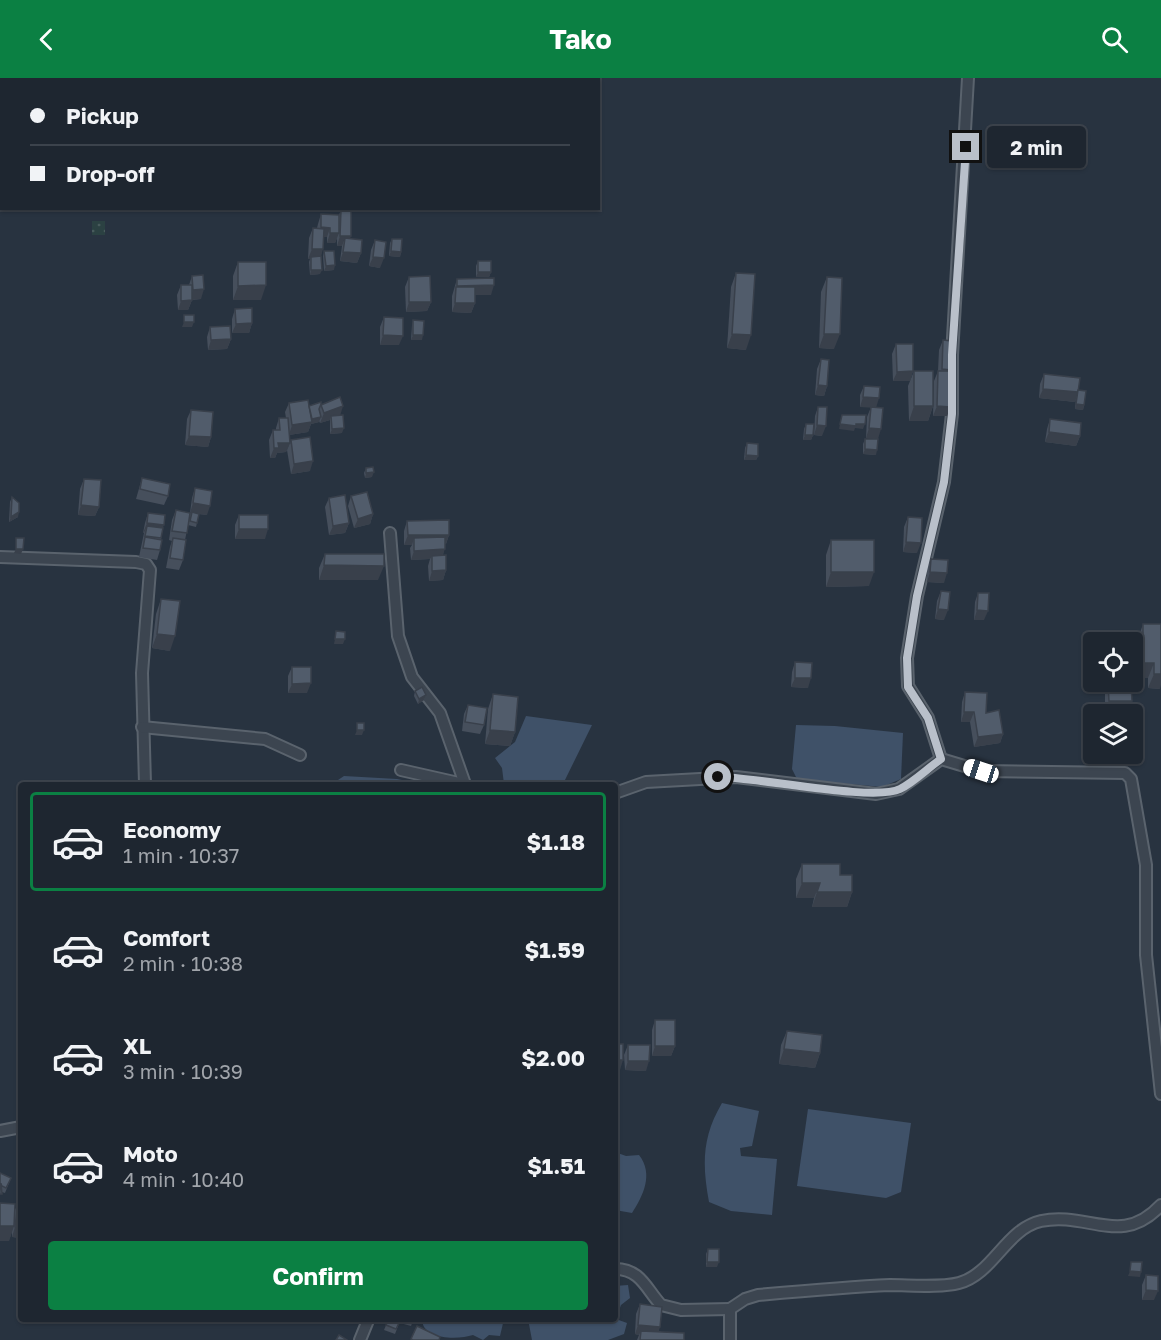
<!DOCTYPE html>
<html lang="en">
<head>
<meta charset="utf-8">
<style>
  :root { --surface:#1e2630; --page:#2b323c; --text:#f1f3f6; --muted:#a1a5ab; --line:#3c434c; --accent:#0b8043 }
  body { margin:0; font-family:"Golos Text",sans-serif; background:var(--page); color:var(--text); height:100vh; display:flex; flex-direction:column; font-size:22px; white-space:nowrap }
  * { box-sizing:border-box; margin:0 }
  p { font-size:20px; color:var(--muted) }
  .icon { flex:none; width:33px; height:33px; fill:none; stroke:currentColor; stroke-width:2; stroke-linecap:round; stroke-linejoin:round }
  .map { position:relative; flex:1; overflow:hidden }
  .side { position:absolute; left:18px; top:704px; width:600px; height:540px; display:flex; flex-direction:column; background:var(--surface); border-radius:6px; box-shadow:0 2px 4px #0004,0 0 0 2px var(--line) }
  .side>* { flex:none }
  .guide { position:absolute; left:0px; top:0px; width:600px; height:132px; box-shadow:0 2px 4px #0004,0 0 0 2px var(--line); display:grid; align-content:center; height:132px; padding:0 30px; background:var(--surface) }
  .fabs { position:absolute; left:1083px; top:554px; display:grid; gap:12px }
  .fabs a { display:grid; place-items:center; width:60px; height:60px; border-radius:6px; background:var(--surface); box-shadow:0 2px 4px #0004,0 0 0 2px var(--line); font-size:30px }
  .end { position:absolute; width:27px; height:27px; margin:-14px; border:8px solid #b9c0ca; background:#111; box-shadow:0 0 0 3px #111 }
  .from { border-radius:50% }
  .bubble { position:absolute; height:42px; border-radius:6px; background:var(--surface); box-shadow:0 2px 4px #0004,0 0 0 2px var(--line); font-size:20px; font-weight:700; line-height:42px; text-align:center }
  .car { position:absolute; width:18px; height:36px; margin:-18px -9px; border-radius:8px; box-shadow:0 0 4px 2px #0007; background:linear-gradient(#fff 24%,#345 0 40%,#fff 0 76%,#345 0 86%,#fff 0) }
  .guide b { display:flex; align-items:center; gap:21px; height:57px; font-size:22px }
  .guide b+b { border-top:2px solid var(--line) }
  .guide i { width:15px; height:15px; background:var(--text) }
  ul { padding:10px 0 0; list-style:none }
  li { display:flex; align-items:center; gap:18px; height:99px; margin:0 12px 9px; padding:0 18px; border:3px solid transparent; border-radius:6px }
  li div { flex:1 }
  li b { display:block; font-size:22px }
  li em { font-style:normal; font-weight:700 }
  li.current { border-color:var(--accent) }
  li>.icon { width:54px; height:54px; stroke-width:1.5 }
  .button { display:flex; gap:12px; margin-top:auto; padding:12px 30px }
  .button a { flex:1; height:69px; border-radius:6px; background:var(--accent); color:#fff; font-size:24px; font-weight:700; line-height:69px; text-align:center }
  header { display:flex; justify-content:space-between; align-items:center; height:78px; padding:0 30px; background:var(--accent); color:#fff; font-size:27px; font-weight:700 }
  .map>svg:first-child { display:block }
  .grass { fill:url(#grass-dots) }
  .water { fill:#3f5168 }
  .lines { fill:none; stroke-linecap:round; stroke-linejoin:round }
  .minor-casing { stroke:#5a636d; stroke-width:14 }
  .minor { stroke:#3c4550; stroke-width:10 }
  .wall { fill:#464f5c }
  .shaded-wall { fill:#39404b }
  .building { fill:#515c6b; stroke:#39404b; stroke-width:1.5 }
  .route { stroke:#b9c0ca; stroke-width:8 }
</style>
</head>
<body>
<header><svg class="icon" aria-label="back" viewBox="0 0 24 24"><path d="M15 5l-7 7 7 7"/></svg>Tako<svg class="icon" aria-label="search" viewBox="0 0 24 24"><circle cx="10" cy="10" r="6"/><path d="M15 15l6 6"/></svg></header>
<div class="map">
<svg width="1161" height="1262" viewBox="0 0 1161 1262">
  <defs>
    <pattern id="grass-dots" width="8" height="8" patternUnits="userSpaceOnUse" patternTransform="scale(1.5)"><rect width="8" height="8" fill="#2b4142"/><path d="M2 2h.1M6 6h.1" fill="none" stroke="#485b5c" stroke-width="1.8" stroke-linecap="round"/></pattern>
  </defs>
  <rect width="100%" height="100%" fill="#283340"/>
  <!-- grass -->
  <rect class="grass" x="92" y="143" width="13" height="14"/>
  <!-- water -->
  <g class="water">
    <path d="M526,638L592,647L563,706H504L502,690L495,680L515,664Z"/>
    <path d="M796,647L835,648L903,655L901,701L882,709L797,701L792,691Z"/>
    <path d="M344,698L397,701L422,706H332Z"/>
    <path d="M722,1025L759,1033L752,1068L740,1070L741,1078L777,1081L772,1137L731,1133L709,1124C702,1086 702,1059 722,1025Z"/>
    <path d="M808,1031L911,1045L901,1114L886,1120L797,1108Z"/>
    <path d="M615,1074L626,1078L639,1077C654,1096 643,1118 632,1135L615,1132Z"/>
    <path d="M628,1207L630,1220L621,1227L616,1241L627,1245L624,1256L608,1262H532L528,1241L615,1240V1208Z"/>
    <path d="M422,1241H504L500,1258L489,1257L483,1262L473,1257C458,1262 422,1262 422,1241Z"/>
  </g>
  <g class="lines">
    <!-- minor casing -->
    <g class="minor-casing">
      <g id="minor">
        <path d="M390,455L398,558L412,599L440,635L465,706"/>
        <path d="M0,479L136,484L146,486L150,492L142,595L145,706"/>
        <path d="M142,649L265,661L300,677"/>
        <path d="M941,681L928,640L908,608L907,580L917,518L944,404L952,336V277L968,0"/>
        <path d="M401,692L463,706"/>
        <path d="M615,715L646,704L736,699L876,716L899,711L941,681L981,693L1125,695L1131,701L1146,787V877L1161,1016"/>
        <path d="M0,1053L21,1049"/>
        <path d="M615,1191C641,1191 646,1211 661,1227L681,1232L730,1231"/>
        <path d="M360,1262L369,1240"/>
        <path d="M730,1262V1231L745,1221L758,1217C802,1213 846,1209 890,1207C910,1207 940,1210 959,1205C993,1196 1006,1151 1041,1143C1088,1133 1121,1170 1161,1127"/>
      </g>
    </g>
    <!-- minor -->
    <use href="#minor" class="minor"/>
  </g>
  <!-- wall -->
  <g class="wall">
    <path d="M341,132L350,161L361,175L357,185L340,183L342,168H337V160L335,165H327V159H324L321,178L320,196L310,197L309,184L310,181H308L309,160L313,150H317L318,146L321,136L339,137Z"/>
    <path d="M392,161L401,174L400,179L389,178L390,165Z"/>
    <path d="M375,162L380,190L369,188L371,172Z"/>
    <path d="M324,173L334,192L324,193L323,178Z"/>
    <path d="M478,183L491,194L489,199H476V188Z"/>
    <path d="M238,184L261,222H233V198Z"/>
    <path d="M736,195L746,272L727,270L731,209Z"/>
    <path d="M192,198L201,221L192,222L188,232H178L177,217L181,207H189Z"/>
    <path d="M409,199L431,224L427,233L406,234L405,209Z"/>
    <path d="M827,199L834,271L819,270L821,214Z"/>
    <path d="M457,201L491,217H475V225L471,235L452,234V218Z"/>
    <path d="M235,231L252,245L249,255H232V241Z"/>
    <path d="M384,239L399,267H380V249Z"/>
    <path d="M413,242L422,262H411L412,247Z"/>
    <path d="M210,249L231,261L227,271L208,272L207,259Z"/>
    <path d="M943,262L951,292L948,338H933L934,303L938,293L939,272Z"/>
    <path d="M896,266L913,293L910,303H893L892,276Z"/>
    <path d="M821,281L827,308L824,318L815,317L817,291Z"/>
    <path d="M914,293L933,328L928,343H909L908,308Z"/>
    <path d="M1044,296L1079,312L1084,327L1083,332L1075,331L1076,321L1075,324L1039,320L1040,306Z"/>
    <path d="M864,308L876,330L878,361L866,360L867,339L871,329H860V317Z"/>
    <path d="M289,325L309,328L321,326L340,338L342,355L330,356V342L320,345L319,343V344L311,346L308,354L289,357L290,365L286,374L277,375L275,380H270L269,362L273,352H276V350L279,340H286L285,334Z"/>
    <path d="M818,329L822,358L814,357L815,338Z"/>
    <path d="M191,332L211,359L208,369L185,367L187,341Z"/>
    <path d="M1050,341L1080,358L1076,368L1045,364L1047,351Z"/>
    <path d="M806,346L813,357L811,362H803L804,351Z"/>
    <path d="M865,361L876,377L863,376V366Z"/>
    <path d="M291,362L310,393L291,396L287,372Z"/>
    <path d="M747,365L758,378L756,382H744L745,370Z"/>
    <path d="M366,390L372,399L365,400L364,395Z"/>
    <path d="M142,400L168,418L164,427L136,421Z"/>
    <path d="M84,401L99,429L95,438L78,437L80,411Z"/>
    <path d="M195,410L207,437L199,436L196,449L188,447L185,462L183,482L179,492L166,490L170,469L172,463L169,462L172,442L176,432L190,435L192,420Z"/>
    <path d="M351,418L373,436L370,446L354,450L348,428Z"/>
    <path d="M12,419L18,439L9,444L10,424Z"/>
    <path d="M329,420L349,445L345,455L329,457L325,429Z"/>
    <path d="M148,435L162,451L160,472L157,482L139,479L144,455H143L145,445Z"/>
    <path d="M239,437L265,461H235V447Z"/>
    <path d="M908,439L917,475L903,474L904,449Z"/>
    <path d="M407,443L449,457L446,466H445L443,477L446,492L443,502L429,503L428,488L430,481L411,482L410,470L412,467H404V453Z"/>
    <path d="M831,462L869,508L826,509V477Z"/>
    <path d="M325,476L378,502H319V490Z"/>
    <path d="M931,481L944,505L927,504V490Z"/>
    <path d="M941,513L944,542L935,541L937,523Z"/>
    <path d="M978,515L984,542H974L975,524Z"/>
    <path d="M161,521L170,573L152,570L156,536Z"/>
    <path d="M1143,546L1160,611L1148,610V600H1138V561Z"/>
    <path d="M795,584L808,610L791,609L792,594Z"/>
    <path d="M292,589L307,615H288V598Z"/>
    <path d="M1108,606L1128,633H1105V616Z"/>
    <path d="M415,613L426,617L424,622L418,626L414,618Z"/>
    <path d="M965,614L986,635L1003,656L1000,665L974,669L970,644H961L962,624Z"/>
    <path d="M493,616L515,654L510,668L485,666L488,631Z"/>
    <path d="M468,627L484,647L480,656L462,653L464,636Z"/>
    <path d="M1094,654V675L1090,674L1091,661Z"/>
    <path d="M802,786L840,797L852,814L847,829H812L814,820H796V801Z"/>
    <path d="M655,942L675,968L671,978H652V952Z"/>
    <path d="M787,953L820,975L815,990L779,986L781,967Z"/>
    <path d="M628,967L646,993L625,992L624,977Z"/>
    <path d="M0,1095L11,1100L5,1115L2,1114Z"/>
    <path d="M18,1125H21V1160L12,1159V1153L9,1163L14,1134Z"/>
    <path d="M708,1171L717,1189H706V1176Z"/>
    <path d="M1146,1197L1154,1222H1142V1207Z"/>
    <path d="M640,1226L659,1253L684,1262H637L639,1257L635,1256L636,1236Z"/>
    <path d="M389,1240H399V1242L400,1243L395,1256L384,1252Z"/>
    <path d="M401,1240H414L411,1248L400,1245Z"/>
  </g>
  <!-- shaded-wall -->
  <g class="shaded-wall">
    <path d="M321,149L330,150L327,159H317Z"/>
    <path d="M330,155H339L335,165H327Z"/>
    <path d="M340,158H351L347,168L345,160L342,168H337Z"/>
    <path d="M312,171H323L320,181L311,179L310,181H308Z"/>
    <path d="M391,173L401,174L400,179L389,178Z"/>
    <path d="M343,174L361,175L357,185L340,183Z"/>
    <path d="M373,179L384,180L380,190L369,188Z"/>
    <path d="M335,187L334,192L324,193L326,188Z"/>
    <path d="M311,192H322L320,196L310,197Z"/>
    <path d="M478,194H491L489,199H476Z"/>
    <path d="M266,207L261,222H233L238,208Z"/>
    <path d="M494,207L491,217H455V213L457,208Z"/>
    <path d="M204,211L201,221L190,222L193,212Z"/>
    <path d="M192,222L188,232H178L181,223Z"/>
    <path d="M409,224H431L427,233L406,234Z"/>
    <path d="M455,225H475L471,235L452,234Z"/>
    <path d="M184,244H194L192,249H182Z"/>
    <path d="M252,245L249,255H232L236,246Z"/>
    <path d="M732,256L751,257L746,272L727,270Z"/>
    <path d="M824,256H840L834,271L819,270Z"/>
    <path d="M383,257L403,258L399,267H380Z"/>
    <path d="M413,257H423L422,262H411Z"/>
    <path d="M231,261L227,271L208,272L211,262Z"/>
    <path d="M913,293L910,303H893L897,294Z"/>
    <path d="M818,307L827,308L824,318L815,317Z"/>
    <path d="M1043,311L1078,314L1075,324L1039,320Z"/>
    <path d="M863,319L879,320L876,330L860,329Z"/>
    <path d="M1076,326L1084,327L1083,332L1075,331Z"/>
    <path d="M343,328L340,338H331L330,342L320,345L324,335Z"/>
    <path d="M914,328H933L928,343H909Z"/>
    <path d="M937,328L951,329L948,338H933Z"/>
    <path d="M321,339L319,344L311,346L308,354L289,357L292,347L311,344L312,341Z"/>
    <path d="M840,346H865L863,351L855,350L854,353L839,351Z"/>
    <path d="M817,347L826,348L822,358L814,357Z"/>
    <path d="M344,350L342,355L330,356L332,351Z"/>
    <path d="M869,350L881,351L878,361L866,360Z"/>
    <path d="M1049,354L1080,358L1076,368L1045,364Z"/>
    <path d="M805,357H813L811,362H803Z"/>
    <path d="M189,358L211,359L208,369L185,367Z"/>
    <path d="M278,365H290L286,374L277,375L275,380H270L274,370Z"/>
    <path d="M865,371L877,372L876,377L863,376Z"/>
    <path d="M746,377L758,378L756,382H744Z"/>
    <path d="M313,383L310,393L291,396L294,386Z"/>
    <path d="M374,394L372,399L365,400L366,395Z"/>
    <path d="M193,425L210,428L207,437L190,435Z"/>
    <path d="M81,427L99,429L95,438L78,437Z"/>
    <path d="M19,434L18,439L9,444L11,439Z"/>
    <path d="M373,436L370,446L354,450L358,441Z"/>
    <path d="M147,445L164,447L160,457L147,448L144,455H143Z"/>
    <path d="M349,445L345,455L329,457L333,448Z"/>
    <path d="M239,451H268L265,461H235Z"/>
    <path d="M408,457H449L446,466L414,467V460L412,467H404Z"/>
    <path d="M906,464L921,465L917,475L903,474Z"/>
    <path d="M16,471H23L21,476L14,475Z"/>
    <path d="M445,471L441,481L432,478L430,481L411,482L414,473Z"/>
    <path d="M324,487L384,488L378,502H319Z"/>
    <path d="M446,492L443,502L429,503L432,493Z"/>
    <path d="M831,494H874L869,508L826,509Z"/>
    <path d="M930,494L947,495L944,505L927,504Z"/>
    <path d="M938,531L948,532L944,542L935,541Z"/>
    <path d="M977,532L988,533L984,542H974Z"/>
    <path d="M157,556L175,558L170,573L152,570Z"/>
    <path d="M335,561H345L343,566H334Z"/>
    <path d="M1143,585H1154L1148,600H1138Z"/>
    <path d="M1154,596H1161V607L1160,611L1148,610Z"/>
    <path d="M795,600H811L808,610L791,609Z"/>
    <path d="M311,605L307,615H288L292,606Z"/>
    <path d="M426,617L424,622L418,626L419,621Z"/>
    <path d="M1109,623H1132L1128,633H1105Z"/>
    <path d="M964,634H974L970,644H961Z"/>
    <path d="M357,652H364L362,657H355Z"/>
    <path d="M490,652L515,654L510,668L485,666Z"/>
    <path d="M1003,656L1000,665L974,669L978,659Z"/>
    <path d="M1094,666V675L1090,674Z"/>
    <path d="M802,805H820L814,820H796Z"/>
    <path d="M817,814H852L847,829H812Z"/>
    <path d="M655,968H675L671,978H652Z"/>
    <path d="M784,971L820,975L815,990L779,986Z"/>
    <path d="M615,982H623L620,992H615Z"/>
    <path d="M628,983H649L646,993L625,992Z"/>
    <path d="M0,1148H14L9,1163H0Z"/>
    <path d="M15,1149L21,1150V1160L12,1159Z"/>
    <path d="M707,1184H719L717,1189H706Z"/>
    <path d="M1130,1193L1141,1194L1140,1199L1128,1198Z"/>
    <path d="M1146,1212L1158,1213L1154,1222H1142Z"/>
    <path d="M638,1247L660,1249L657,1258L641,1253L639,1257L635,1256Z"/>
  </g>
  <!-- building -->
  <g class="building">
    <path d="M341,132H351V158H340Z"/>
    <path d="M321,136L339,137V155H330V150L321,149Z"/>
    <path d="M313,150L324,151L323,171H312Z"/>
    <path d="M345,160L362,162L361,175L343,174Z"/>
    <path d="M392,161H402L401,174L391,173Z"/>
    <path d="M375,162L386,164L384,180L373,179Z"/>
    <path d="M324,173H334L335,187L326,188Z"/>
    <path d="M321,178L322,192H311V179Z"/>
    <rect x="478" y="183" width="13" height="11"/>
    <path d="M238,184H266V207L238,208Z"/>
    <path d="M736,195L755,196L751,257L732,256Z"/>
    <path d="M203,197L204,211L193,212L192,198Z"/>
    <path d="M430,198L431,224H409V199Z"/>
    <path d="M827,199L842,200L840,256H824Z"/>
    <path d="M494,200V207L457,208V201Z"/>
    <path d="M181,207H192V222L181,223Z"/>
    <path d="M456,209H475V225H455Z"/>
    <path d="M252,230V245L236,246L235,231Z"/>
    <rect x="184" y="237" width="10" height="7"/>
    <path d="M384,239L403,240V258L383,257Z"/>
    <path d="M413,242L424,243L423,257H413Z"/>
    <path d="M230,248L231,261L211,262L210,249Z"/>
    <path d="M943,262L952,263L951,292L942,291Z"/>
    <path d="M896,266H913V293L897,294Z"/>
    <path d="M821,281L829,282L827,308L818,307Z"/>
    <rect x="914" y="293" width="19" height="35"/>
    <path d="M938,293H952L951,329L937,328Z"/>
    <path d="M1044,296L1080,300L1078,314L1043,311Z"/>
    <path d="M864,308L880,309L879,320L863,319Z"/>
    <path d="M1078,312L1086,313L1084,327L1076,326Z"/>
    <path d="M340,319L343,328L324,335L321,327Z"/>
    <path d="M308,322L312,344L292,347L289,325Z"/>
    <path d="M321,324V326L319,331L321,339L312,341L309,328Z"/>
    <path d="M818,329H827L826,348L817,347Z"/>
    <path d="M871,329L883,330L881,351L869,350Z"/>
    <path d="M191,332L213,334L211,359L189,358Z"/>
    <path d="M343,337L344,350L332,351L331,338Z"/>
    <path d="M842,337H866L865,346H856V348L840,346Z"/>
    <path d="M279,340H288L290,365H278L279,370H274L273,352H280Z"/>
    <path d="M1050,341L1081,345L1080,358L1049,354Z"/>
    <path d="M806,346H814L813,357H805Z"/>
    <path d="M310,359L313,383L294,386L291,362Z"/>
    <path d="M865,361H878L877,372L865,371Z"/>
    <path d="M747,365L758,366V378L746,377Z"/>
    <path d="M373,389L374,394L366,395V390Z"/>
    <path d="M142,400L170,406L168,418L140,411Z"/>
    <path d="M84,401L101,402L99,429L81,427Z"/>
    <path d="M195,410L212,413L210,428L193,425Z"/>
    <path d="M367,414L373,436L358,441L351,418Z"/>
    <path d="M345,417L349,445L333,448L329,420Z"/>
    <path d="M12,419L19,425V434L11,439Z"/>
    <path d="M176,432L190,435L187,455L172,453Z"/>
    <path d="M192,434L199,436L197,445L190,443Z"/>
    <path d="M148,435L165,437L164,447L147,445Z"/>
    <rect x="239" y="437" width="29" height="14"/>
    <path d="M908,439L922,440L921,465L906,464Z"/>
    <path d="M449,442V457H408L407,443Z"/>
    <path d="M147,448L163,450L161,460L145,458Z"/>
    <path d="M145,459L162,462L160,472L143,470Z"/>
    <path d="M445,459V471L414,473V460Z"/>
    <path d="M16,460H24L23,471H16Z"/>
    <path d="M173,460L186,462L183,482L170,480Z"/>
    <rect x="831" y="462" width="43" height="32"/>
    <path d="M325,476H384V488L324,487Z"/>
    <path d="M446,477V492L432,493V478Z"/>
    <path d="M931,481L948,482L947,495L930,494Z"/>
    <path d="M941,513L950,514L948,532L938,531Z"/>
    <path d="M978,515H989L988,533L977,532Z"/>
    <path d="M161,521L180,523L175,558L157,556Z"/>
    <path d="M1143,546H1161V596H1154V585H1143Z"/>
    <path d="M336,553L345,554V561H335Z"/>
    <path d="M795,584L812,585L811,600H795Z"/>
    <path d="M292,589H311V605L292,606Z"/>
    <path d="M1131,605L1132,623H1109L1108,606Z"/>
    <path d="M422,609L426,617L419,621L415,613Z"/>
    <path d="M965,614L987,615L986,635L999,632L1003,656L978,659L974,634H964Z"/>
    <path d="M493,616L518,619L515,654L490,652Z"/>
    <path d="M468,627L487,630L484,647L465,644Z"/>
    <rect x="357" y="645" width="7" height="7"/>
    <path d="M802,786H840V797H852V814H817L820,805H802Z"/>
    <rect x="655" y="942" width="20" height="26"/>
    <path d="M787,953L822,957L820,975L784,971Z"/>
    <rect x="615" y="966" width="8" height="16"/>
    <path d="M628,967H650L649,983H628Z"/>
    <path d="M0,1095L11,1100L6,1110L2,1108L1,1106H0Z"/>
    <path d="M0,1106H1L2,1116H0Z"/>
    <path d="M0,1125L15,1126L14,1148H0Z"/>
    <path d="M18,1125H21V1150L15,1149Z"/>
    <path d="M708,1171H719V1184H707Z"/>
    <path d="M1131,1184H1142L1141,1194L1130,1193Z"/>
    <path d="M1146,1197L1158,1198V1213L1146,1212Z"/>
    <path d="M640,1226L662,1229L660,1249L638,1247Z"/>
    <path d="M389,1240H394L400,1243L396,1251L386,1247Z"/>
    <path d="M417,1248L440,1259L439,1262H413L411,1261Z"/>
    <path d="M641,1253L684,1255V1262H640Z"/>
    <path d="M339,1257L347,1262H336Z"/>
  </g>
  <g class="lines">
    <!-- route -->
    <path class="route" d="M718,699C757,699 874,724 900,711C914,704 928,690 941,681L928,640L908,609L907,580L917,518L944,404L952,336V277L966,69"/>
  </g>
</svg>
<div class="fabs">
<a><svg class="icon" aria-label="locate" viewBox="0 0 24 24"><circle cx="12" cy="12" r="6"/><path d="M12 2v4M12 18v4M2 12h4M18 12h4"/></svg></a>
<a><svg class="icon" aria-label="layers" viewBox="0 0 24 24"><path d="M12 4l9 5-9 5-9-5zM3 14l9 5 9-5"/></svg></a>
</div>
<i class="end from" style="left:718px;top:699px"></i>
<i class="end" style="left:966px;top:69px"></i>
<div class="bubble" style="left:987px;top:48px;width:99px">2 min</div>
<i class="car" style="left:981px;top:693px;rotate:288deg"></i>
<div class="guide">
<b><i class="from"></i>Pickup</b>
<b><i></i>Drop-off</b>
</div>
<section class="side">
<ul>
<li class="current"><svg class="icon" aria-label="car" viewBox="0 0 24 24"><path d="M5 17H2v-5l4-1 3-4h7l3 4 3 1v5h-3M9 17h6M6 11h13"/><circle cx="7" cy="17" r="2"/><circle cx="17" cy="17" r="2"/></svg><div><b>Economy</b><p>1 min · 10:37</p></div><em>$1.18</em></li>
<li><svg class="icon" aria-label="car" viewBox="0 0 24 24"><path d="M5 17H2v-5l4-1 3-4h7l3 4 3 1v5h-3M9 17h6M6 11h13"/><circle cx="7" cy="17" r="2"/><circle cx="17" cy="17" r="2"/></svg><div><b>Comfort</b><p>2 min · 10:38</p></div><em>$1.59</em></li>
<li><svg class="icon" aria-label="car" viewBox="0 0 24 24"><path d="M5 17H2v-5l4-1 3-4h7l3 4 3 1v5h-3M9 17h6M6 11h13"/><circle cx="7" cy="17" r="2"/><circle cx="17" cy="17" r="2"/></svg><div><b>XL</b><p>3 min · 10:39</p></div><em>$2.00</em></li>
<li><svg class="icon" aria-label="car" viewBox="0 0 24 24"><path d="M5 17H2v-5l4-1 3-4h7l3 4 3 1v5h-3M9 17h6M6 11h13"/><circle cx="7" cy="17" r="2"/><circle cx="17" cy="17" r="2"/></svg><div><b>Moto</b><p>4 min · 10:40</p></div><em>$1.51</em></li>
</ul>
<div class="button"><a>Confirm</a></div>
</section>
</div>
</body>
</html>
